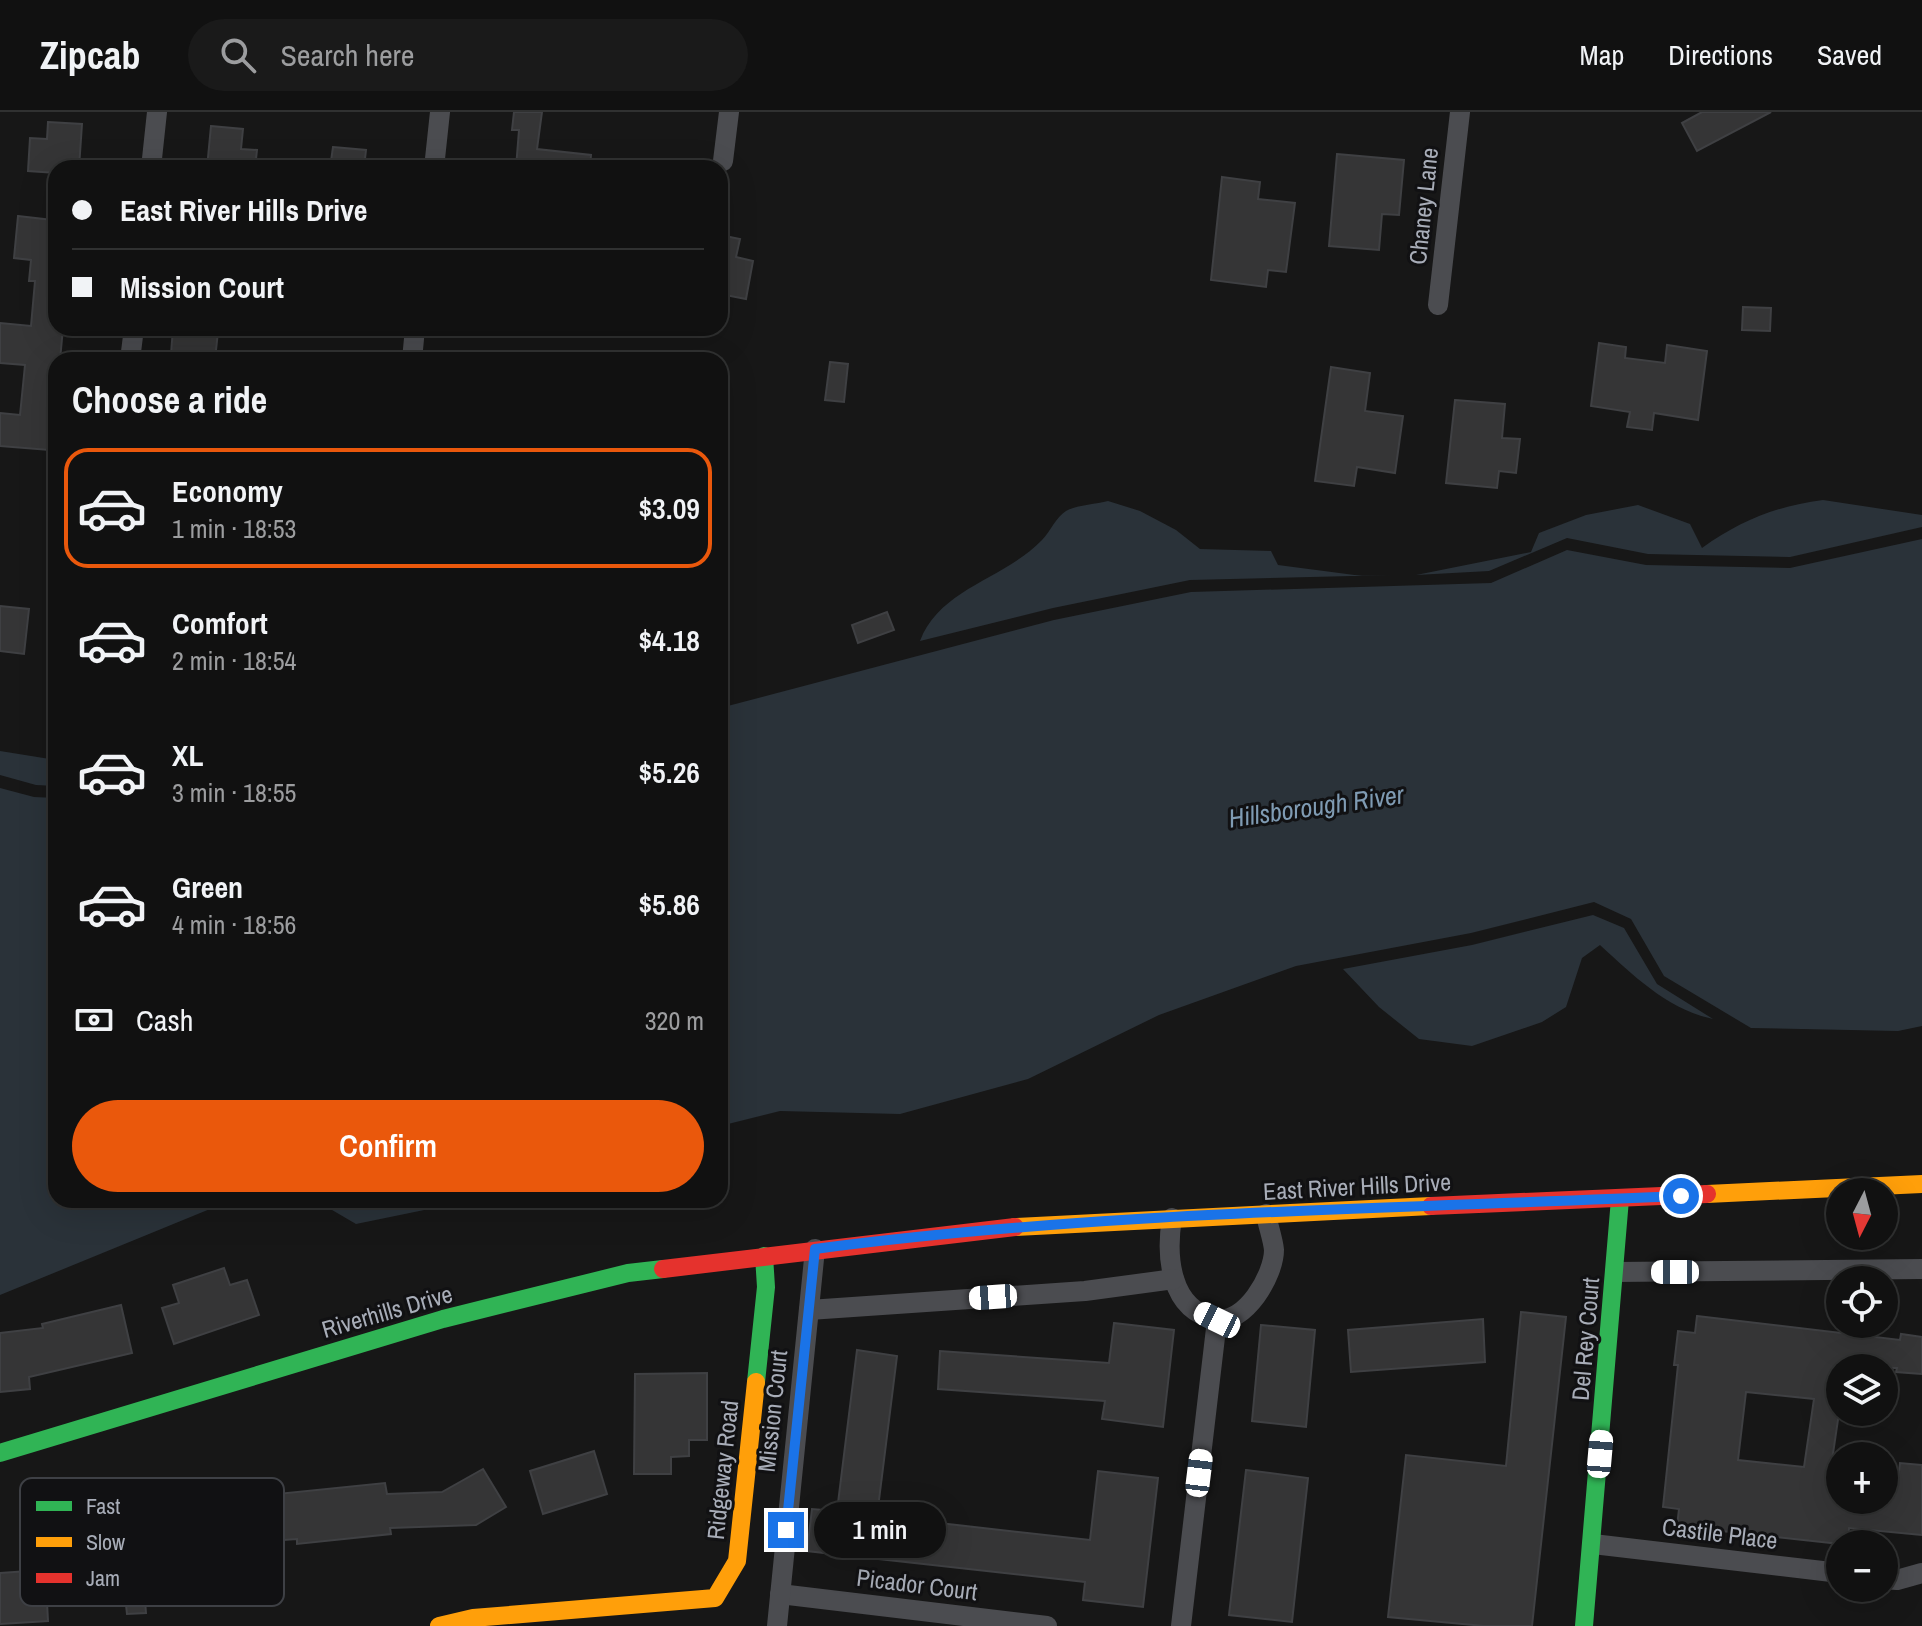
<!DOCTYPE html>
<html lang="en">
<head>
<meta charset="utf-8">
<style>
  :root { --surface:#111; --page:#1a1a1a; --text:#f1f3f6; --muted:#9c9d9f; --line:#303131; --accent:#ea580c }
  body { margin:0; font-family:"Archivo Narrow",sans-serif; background:var(--page); color:var(--text); height:100vh; display:flex; flex-direction:column; font-size:30px; white-space:nowrap }
  * { box-sizing:border-box; margin:0 }
  p { font-size:26px; color:var(--muted) }
  .icon { flex:none; width:44px; height:44px; fill:none; stroke:currentColor; stroke-width:2; stroke-linecap:round; stroke-linejoin:round }
  .map { position:relative; flex:1; overflow:hidden }
  .side { position:absolute; left:48px; top:240px; width:680px; height:856px; display:flex; flex-direction:column; background:var(--surface); border-radius:24px; box-shadow:0 8px 32px #0002,0 0 0 2px var(--line) }
  .side>* { flex:none }
  .hud { position:absolute; left:48px; top:48px; width:680px; height:176px; border-radius:24px; box-shadow:0 8px 32px #0002,0 0 0 2px var(--line); display:grid; align-content:center; height:176px; padding:0 24px; background:var(--surface) }
  .needle { width:52px; rotate:186deg }
  .buttons { position:absolute; left:1826px; top:1066px; display:grid; gap:16px }
  .buttons a { display:grid; place-items:center; width:72px; height:72px; border-radius:50%; background:var(--surface); box-shadow:0 8px 32px #0002,0 0 0 2px var(--line); font-size:40px }
  .end { position:absolute; width:36px; height:36px; margin:-18px; border:10px solid #1a73e8; background:#fff; box-shadow:0 0 0 4px #fff }
  .from { border-radius:50% }
  .bubble { position:absolute; height:56px; border-radius:28px; background:var(--surface); box-shadow:0 8px 32px #0002,0 0 0 2px var(--line); font-size:26px; font-weight:600; line-height:56px; text-align:center }
  .car { position:absolute; width:24px; height:48px; margin:-24px -12px; border-radius:10px; box-shadow:0 0 6px 2px #0007; background:linear-gradient(#fff 24%,#345 0 40%,#fff 0 76%,#345 0 86%,#fff 0) }
  .hud b { display:flex; align-items:center; gap:28px; height:76px; font-size:30px }
  .hud b+b { border-top:2px solid var(--line) }
  .hud i { width:20px; height:20px; background:var(--text) }
  ul { padding:0; list-style:none }
  li { display:flex; align-items:center; gap:24px; height:120px; margin:0 16px 12px; padding:0 8px; border:4px solid transparent; border-radius:24px }
  li div { flex:1 }
  li b { display:block; font-size:30px }
  li em { font-style:normal; font-weight:600 }
  li.current { border-color:var(--accent) }
  li>.icon { width:72px; height:72px; stroke-width:1.5 }
  h2 { padding:0 24px; font-size:36px; line-height:96px }
  .pay { display:flex; align-items:center; gap:20px; height:88px; padding:0 24px; font-size:30px }
  .pay p { margin-inline-start:auto }
  .primary-button { display:flex; gap:16px; margin-top:auto; padding:16px 24px }
  .primary-button a { flex:1; height:92px; border-radius:48px; background:var(--accent); color:#fff; font-size:32px; font-weight:600; line-height:92px; text-align:center }
  header { display:flex; align-items:center; gap:48px; box-sizing:border-box; height:112px; padding:0 40px; background:var(--surface); border-bottom:2px solid var(--line) }
  header strong { font-size:38px }
  nav { display:flex; gap:44px; margin-inline-start:auto; font-size:28px }
  .search { width:560px; height:72px; background:var(--page); display:flex; align-items:center; gap:20px; box-sizing:border-box; padding:0 28px; border-radius:44px; color:var(--muted); font-size:30px }
  .map>svg:first-child { display:block }
  .water { fill:#2a3239 }
  .building { fill:#353536; stroke:#3f4043; stroke-width:2; fill-rule:evenodd }
  .lines { fill:none; stroke-linecap:round; stroke-linejoin:round }
  .street { stroke:#4b4c50; stroke-width:20 }
  .fast { stroke:#30b455; stroke-width:18 }
  .slow { stroke:#ff9f0a; stroke-width:18 }
  .jam { stroke:#e5322d; stroke-width:18 }
  .route { stroke:#1a73e8; stroke-width:10 }
  .labels { text-anchor:middle; dominant-baseline:central; stroke-width:6; stroke-linejoin:round; paint-order:stroke }
  .street-label { font-size:24px; fill:#a8adb8; stroke:#111113 }
  .water-label { font-size:26px; font-style:italic; fill:#7f9bb3; stroke:#111113 }
  .key { fill:#111113; stroke:#3e4045; stroke-width:2 }
  .key-label { font-size:22px; fill:#a8adb8 }
</style>
</head>
<body>
<header>
<strong>Zipcab</strong>
<div class="search"><svg class="icon" aria-label="search" viewBox="0 0 24 24"><circle cx="10" cy="10" r="6"/><path d="M15 15l6 6"/></svg>Search here</div>
<nav><a>Map</a><a>Directions</a><a>Saved</a></nav>
</header>
<div class="map">
<svg width="1922" height="1514" viewBox="0 0 1922 1514">
  <rect width="100%" height="100%" fill="#171717"/>
  <!-- water -->
  <g class="water">
    <path d="M1823,388L1922,403V415L1790,445L1648,442L1567,426L1489,459L1416,463L1531,440L1539,421L1586,403L1638,393L1690,412L1702,436C1740,409 1776,394 1823,388Z"/>
    <path d="M1108,389L1140,399L1176,418L1200,437L1271,439L1278,453L1362,464L1393,463L1190,468L1053,496L920,529C940,476 1005,467 1042,428C1050,420 1056,405 1066,399C1077,393 1096,392 1108,389Z"/>
    <path d="M1922,427V914L1898,919L1751,916L1664,864L1631,807L1594,790L1471,821L1296,854L1159,903L1028,967L900,1002L780,999L720,1014V596L1054,508L1191,480L1491,471L1567,438L1646,453L1790,456Z"/>
    <path d="M0,639L56,648V674L36,673L0,663Z"/>
    <path d="M0,676L34,685L56,686V1088H232L0,1183Z"/>
    <path d="M1593,803L1624,816L1657,872L1713,907C1667,897 1634,864 1600,833L1582,846L1566,895L1542,910L1472,934L1419,927L1379,895L1343,857L1472,833Z"/>
    <path d="M315,1088H473L356,1112Z"/>
  </g>
  <!-- building -->
  <g class="building">
    <path d="M514,0H542L537,37L591,43L590,56H516L519,18H512Z"/>
    <path d="M1702,0H1771L1697,39L1682,11Z"/>
    <path d="M48,10L82,12L79,56H56V61L28,59L30,26L47,27Z"/>
    <path d="M211,14L243,17L241,37L257,38L255,56H207Z"/>
    <path d="M333,35L366,38L364,56H330Z"/>
    <path d="M1337,42L1404,48L1399,103L1382,102L1379,138L1329,134Z"/>
    <path d="M1222,65L1260,70L1258,87L1295,91L1286,160L1268,158L1266,175L1211,168Z"/>
    <path d="M18,104L52,108L50,129H56V216H63L60,248H56L49,338L0,334V301L20,303L25,253L0,251V211L31,214L35,169H29L31,148L14,146Z"/>
    <path d="M720,123L740,127L736,145L753,149L746,187L720,182Z"/>
    <path d="M1743,195L1771,196L1770,219L1742,218Z"/>
    <path d="M173,216L218,220L215,247L171,242Z"/>
    <path d="M1599,231L1626,235L1625,246L1665,251L1667,233L1707,239L1698,308L1654,301L1652,318L1627,315L1630,300L1591,294Z"/>
    <path d="M830,250L848,252L844,290L825,288Z"/>
    <path d="M1331,255L1370,261L1365,299L1403,304L1395,361L1357,355L1354,374L1315,369Z"/>
    <path d="M1455,288L1505,292L1502,326L1520,327L1516,361L1499,359L1497,376L1446,371Z"/>
    <path d="M0,494L29,497L24,542L0,539Z"/>
    <path d="M887,500L894,518L858,531L852,513Z"/>
    <path d="M224,1156L230,1173L247,1168L259,1203L174,1232L162,1196L179,1191L173,1173Z"/>
    <path d="M121,1193L132,1241L29,1265L30,1277L0,1280V1221L43,1216L42,1212Z"/>
    <path d="M1521,1200L1566,1205L1532,1514H1484L1388,1505L1406,1343L1506,1354Z"/>
    <path d="M1697,1204L1900,1228L1901,1222L1922,1225V1262L1896,1260L1897,1256H1840V1294L1830,1362L1840,1363V1388H1884V1366L1898,1368L1900,1351L1922,1353V1423L1849,1416L1848,1432H1840L1677,1414L1679,1397L1663,1395L1678,1253H1674L1678,1219L1695,1221ZM1746,1280L1814,1287L1804,1355L1738,1348Z"/>
    <path d="M1483,1207L1485,1250L1351,1260L1348,1218Z"/>
    <path d="M1114,1211L1174,1218L1163,1315L1102,1307L1105,1289L938,1277L940,1239L1109,1251Z"/>
    <path d="M1261,1213L1315,1218L1306,1315L1252,1309Z"/>
    <path d="M857,1238L897,1244L877,1404L1090,1428L1098,1359L1158,1366L1143,1495L1083,1488L1085,1470L807,1439L812,1397L837,1399Z"/>
    <path d="M707,1261V1328H689V1344L671,1345V1362H634L635,1262Z"/>
    <path d="M594,1339L607,1382L543,1402L530,1359Z"/>
    <path d="M483,1357L506,1395L476,1413L390,1416L391,1422L297,1432V1427L199,1434L197,1417L179,1419L177,1384L267,1377L268,1383L385,1371L387,1382L442,1380Z"/>
    <path d="M1246,1358L1308,1366L1292,1510L1229,1503Z"/>
    <path d="M140,1426L146,1501L127,1502L125,1484L47,1490L48,1509L0,1512V1461L71,1456L69,1432Z"/>
  </g>
  <g class="lines">
    <!-- street -->
    <g class="street">
      <path d="M723,49L729,0"/>
      <path d="M151,56L157,0"/>
      <path d="M434,56L440,0"/>
      <path d="M1438,193L1460,0"/>
      <path d="M130,248L134,216"/>
      <path d="M412,248L415,216"/>
      <path d="M1172,1106C1166,1143 1169,1198 1216,1207C1245,1213 1274,1163 1274,1138C1273,1127 1268,1114 1266,1102"/>
      <path d="M1615,1160L1922,1157"/>
      <path d="M809,1198L1085,1179L1174,1167"/>
      <path d="M1593,1432L1840,1461"/>
      <path d="M1884,1467L1897,1468L1922,1461"/>
      <path d="M780,1482L1047,1514"/>
      <path d="M777,1514L815,1137"/>
      <path d="M1181,1514L1217,1208"/>
    </g>
    <!-- fast -->
    <g class="fast">
      <path d="M756,1270L766,1175L764,1144"/>
      <path d="M0,1341L443,1207L628,1161L663,1157"/>
      <path d="M1584,1514L1620,1087"/>
    </g>
    <!-- slow -->
    <g class="slow">
      <path d="M1707,1082L1922,1072"/>
      <path d="M1015,1115L1431,1094"/>
      <path d="M439,1514L473,1506L715,1486L737,1449L756,1270"/>
    </g>
    <!-- jam -->
    <g class="jam">
      <path d="M1431,1094L1707,1082"/>
      <path d="M663,1157L1015,1115"/>
    </g>
  </g>
  <g class="lines">
    <!-- route -->
    <path class="route" d="M786,1418L815,1137C1102,1099 1392,1097 1681,1084"/>
  </g>
  <g class="labels">
    <!-- street labels -->
    <g class="street-label">
      <text transform="translate(1423 94) rotate(-84)">Chaney Lane</text>
      <text transform="translate(1357 1074) rotate(-3)">East River Hills Drive</text>
      <text transform="translate(387 1199) rotate(-16)">Riverhills Drive</text>
      <text transform="translate(1585 1227) rotate(-85)">Del Rey Court</text>
      <text transform="translate(772 1299) rotate(-84)">Mission Court</text>
      <text transform="translate(722 1358) rotate(-84)">Ridgeway Road</text>
      <text transform="translate(1720 1421) rotate(7)">Castile Place</text>
      <text transform="translate(917 1472) rotate(7)">Picador Court</text>
    </g>
    <!-- water labels -->
    <g class="water-label">
      <text transform="translate(1316 694) rotate(-8)">Hillsborough River</text>
    </g>
  </g>
  <!-- legend -->
  <rect x="20" y="1366" width="264" height="128" rx="12" class="key"/>
  <rect x="36" y="1389" width="36" height="10" fill="#30b455"/>
  <rect x="36" y="1425" width="36" height="10" fill="#ff9f0a"/>
  <rect x="36" y="1461" width="36" height="10" fill="#e5322d"/>
  <g class="key-label">
    <text x="86" y="1402">Fast</text>
    <text x="86" y="1438">Slow</text>
    <text x="86" y="1474">Jam</text>
  </g>
</svg>
<div class="buttons">
<a><svg class="needle" viewBox="-14 -14 28 28"><path d="M0-13l5 13h-10z" fill="#e53935"/><path d="M0 13l5-13h-10z" fill="#9c9d9f"/></svg></a>
<a><svg class="icon" aria-label="locate" viewBox="0 0 24 24"><circle cx="12" cy="12" r="6"/><path d="M12 2v4M12 18v4M2 12h4M18 12h4"/></svg></a>
<a><svg class="icon" aria-label="layers" viewBox="0 0 24 24"><path d="M12 4l9 5-9 5-9-5zM3 14l9 5 9-5"/></svg></a>
<a>+</a>
<a>−</a>
</div>
<i class="end from" style="left:1681px;top:1084px"></i>
<i class="end" style="left:786px;top:1418px"></i>
<div class="bubble" style="left:814px;top:1390px;width:132px">1 min</div>
<i class="car" style="left:1675px;top:1160px;rotate:270deg"></i>
<i class="car" style="left:993px;top:1185px;rotate:266deg"></i>
<i class="car" style="left:1217px;top:1208px;rotate:296deg"></i>
<i class="car" style="left:1600px;top:1342px;rotate:5deg"></i>
<i class="car" style="left:1199px;top:1361px;rotate:7deg"></i>
<div class="hud">
<b><i class="from"></i>East River Hills Drive</b>
<b><i></i>Mission Court</b>
</div>
<section class="side">
<h2>Choose a ride</h2>
<ul>
<li class="current"><svg class="icon" aria-label="car" viewBox="0 0 24 24"><path d="M5 17H2v-5l4-1 3-4h7l3 4 3 1v5h-3M9 17h6M6 11h13"/><circle cx="7" cy="17" r="2"/><circle cx="17" cy="17" r="2"/></svg><div><b>Economy</b><p>1 min · 18:53</p></div><em>$3.09</em></li>
<li><svg class="icon" aria-label="car" viewBox="0 0 24 24"><path d="M5 17H2v-5l4-1 3-4h7l3 4 3 1v5h-3M9 17h6M6 11h13"/><circle cx="7" cy="17" r="2"/><circle cx="17" cy="17" r="2"/></svg><div><b>Comfort</b><p>2 min · 18:54</p></div><em>$4.18</em></li>
<li><svg class="icon" aria-label="car" viewBox="0 0 24 24"><path d="M5 17H2v-5l4-1 3-4h7l3 4 3 1v5h-3M9 17h6M6 11h13"/><circle cx="7" cy="17" r="2"/><circle cx="17" cy="17" r="2"/></svg><div><b>XL</b><p>3 min · 18:55</p></div><em>$5.26</em></li>
<li><svg class="icon" aria-label="car" viewBox="0 0 24 24"><path d="M5 17H2v-5l4-1 3-4h7l3 4 3 1v5h-3M9 17h6M6 11h13"/><circle cx="7" cy="17" r="2"/><circle cx="17" cy="17" r="2"/></svg><div><b>Green</b><p>4 min · 18:56</p></div><em>$5.86</em></li>
</ul>
<div class="pay"><svg class="icon" aria-label="cash" viewBox="0 0 24 24"><path d="M3 7h18v10H3z"/><circle cx="12" cy="12" r="2"/></svg>Cash<p>320 m</p></div>
<div class="primary-button"><a>Confirm</a></div>
</section>
</div>
</body>
</html>
